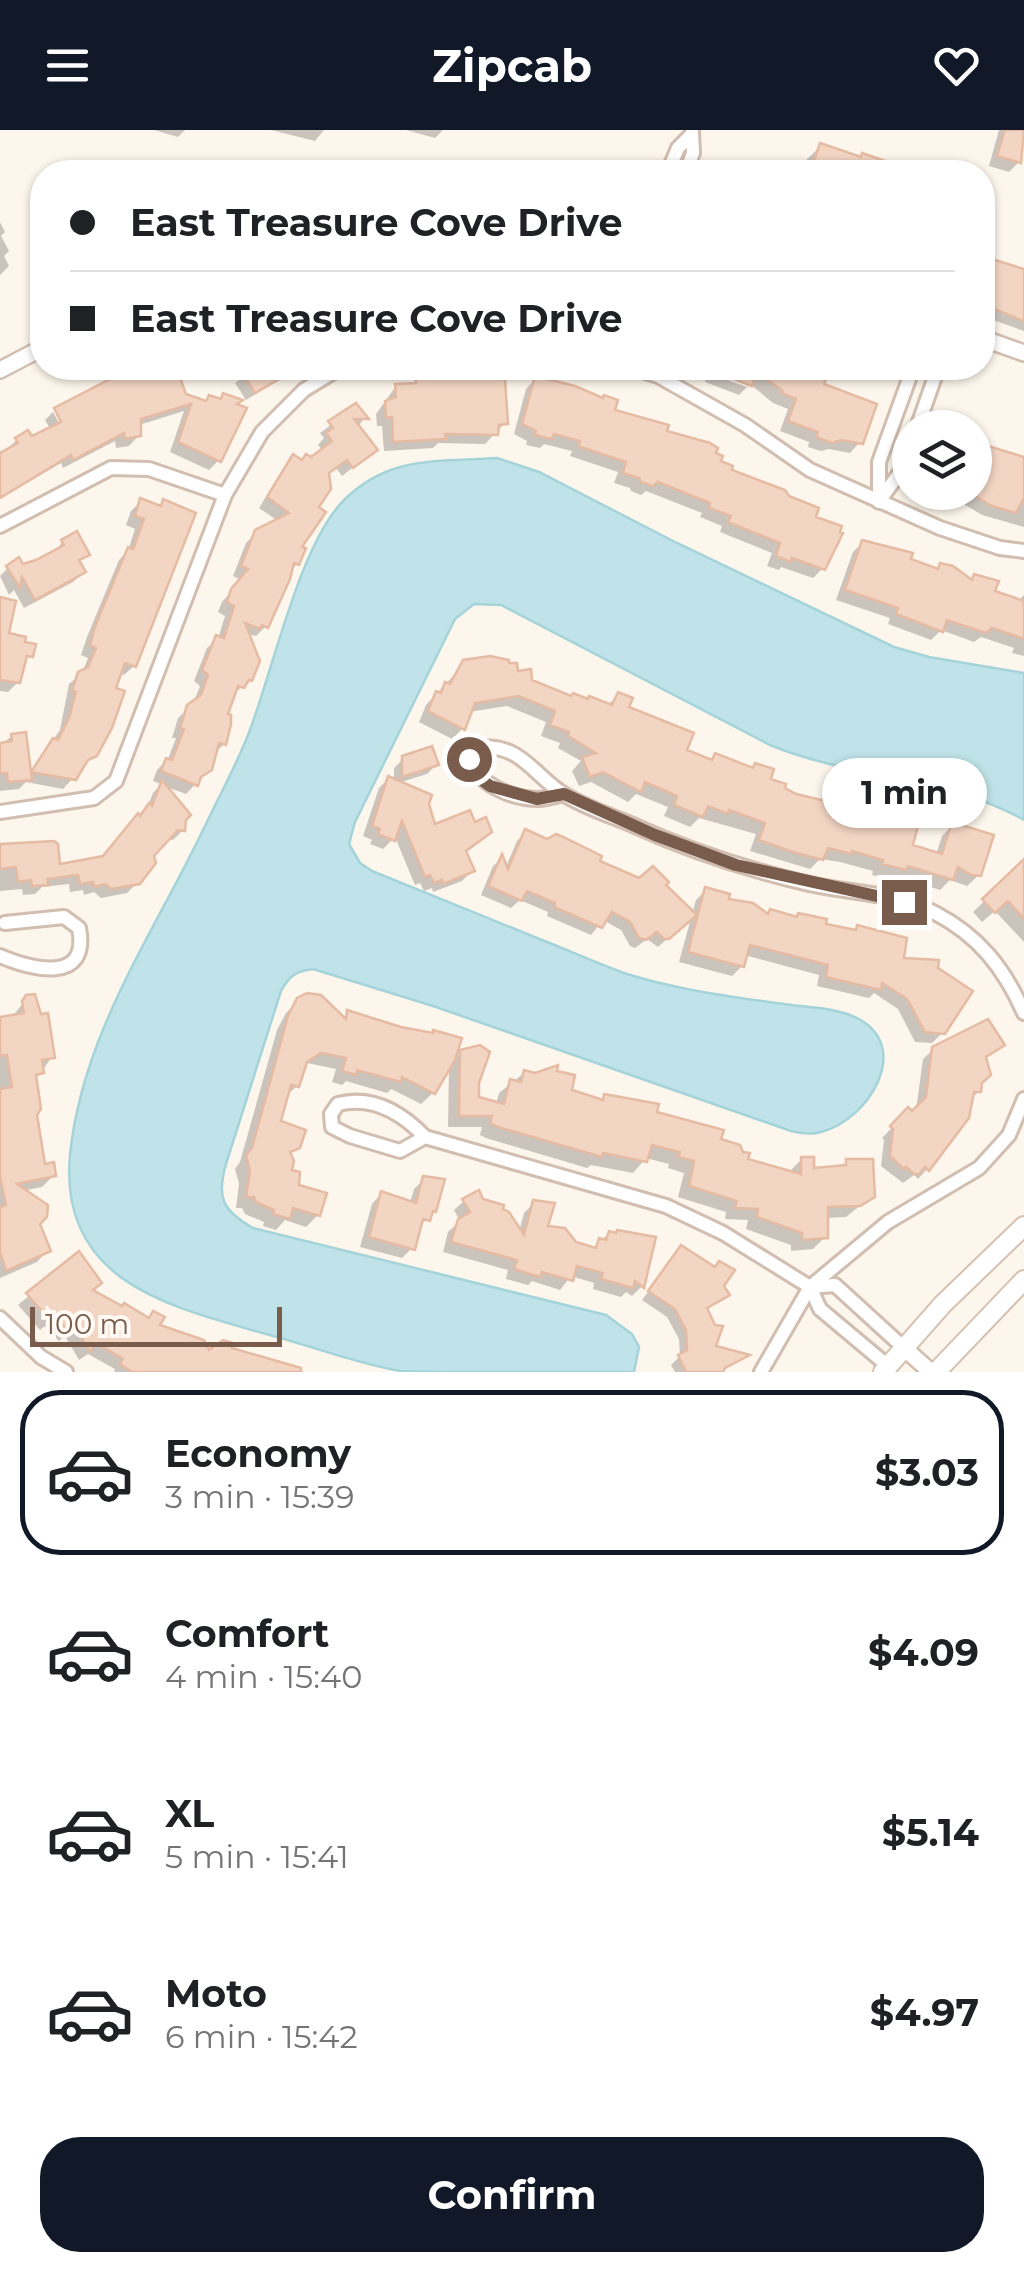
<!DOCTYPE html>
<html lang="en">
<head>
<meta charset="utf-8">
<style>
  :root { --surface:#fff; --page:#f2f2f2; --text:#202124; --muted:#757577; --line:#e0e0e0; --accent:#111827 }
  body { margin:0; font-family:Montserrat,sans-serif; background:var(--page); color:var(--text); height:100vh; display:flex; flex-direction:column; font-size:38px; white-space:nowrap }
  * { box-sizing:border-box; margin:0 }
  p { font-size:32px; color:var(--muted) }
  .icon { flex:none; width:55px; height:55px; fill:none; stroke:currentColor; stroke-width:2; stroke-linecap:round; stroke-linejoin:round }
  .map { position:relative; height:1242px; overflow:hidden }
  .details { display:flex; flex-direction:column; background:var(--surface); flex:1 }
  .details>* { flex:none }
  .hud { position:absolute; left:30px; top:30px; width:965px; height:220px; border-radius:40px; box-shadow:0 2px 8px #0004; display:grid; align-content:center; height:220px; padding:0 40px; background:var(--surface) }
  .buttons { position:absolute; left:892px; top:280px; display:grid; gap:20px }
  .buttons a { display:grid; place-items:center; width:100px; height:100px; border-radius:50%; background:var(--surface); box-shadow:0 2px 8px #0004; font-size:50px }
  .scale { position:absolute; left:30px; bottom:25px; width:252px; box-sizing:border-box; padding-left:10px; border:5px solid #7a5c4d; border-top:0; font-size:28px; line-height:35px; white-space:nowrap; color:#7a5c4d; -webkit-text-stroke:8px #fffaf3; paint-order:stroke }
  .end { position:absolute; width:45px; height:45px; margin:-22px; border:12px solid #7a5c4d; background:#fff; box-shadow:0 0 0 5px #fff }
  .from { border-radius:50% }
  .bubble { position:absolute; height:70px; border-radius:35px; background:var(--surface); box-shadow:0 2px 8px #0004; font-size:32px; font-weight:700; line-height:70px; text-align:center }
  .hud b { display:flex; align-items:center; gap:35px; height:95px; font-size:38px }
  .hud b+b { border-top:2px solid var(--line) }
  .hud i { width:25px; height:25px; background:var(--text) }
  ul { padding:18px 0 0; list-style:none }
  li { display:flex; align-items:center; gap:30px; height:165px; margin:0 20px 15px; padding:0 20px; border:5px solid transparent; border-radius:40px }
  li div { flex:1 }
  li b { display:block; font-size:38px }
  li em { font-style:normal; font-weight:700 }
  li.active { border-color:var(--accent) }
  li>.icon { width:90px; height:90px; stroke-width:1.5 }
  .primary-button { display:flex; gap:20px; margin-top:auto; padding:20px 40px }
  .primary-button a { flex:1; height:115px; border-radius:40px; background:var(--accent); color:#fff; font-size:40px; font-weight:700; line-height:115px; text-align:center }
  header { display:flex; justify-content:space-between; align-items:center; height:130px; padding:0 40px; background:var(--accent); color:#fff; font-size:45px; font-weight:700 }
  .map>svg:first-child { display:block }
  .water { fill:#bfe3e8; stroke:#a5d3da; stroke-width:2.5 }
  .shadow { fill:#0003 }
  .building { fill:#f3d5c3; stroke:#e6bba3; stroke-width:2.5 }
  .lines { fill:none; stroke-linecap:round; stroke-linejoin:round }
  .minor-casing { stroke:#d1beb0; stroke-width:18 }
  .tertiary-casing { stroke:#d1beb0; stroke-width:20 }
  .secondary-casing { stroke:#d6c0b0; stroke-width:22 }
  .minor { stroke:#fff; stroke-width:12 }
  .tertiary { stroke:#fff; stroke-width:15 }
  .secondary { stroke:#fff; stroke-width:18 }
  .route { stroke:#7a5c4d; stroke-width:12 }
</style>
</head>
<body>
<header><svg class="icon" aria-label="menu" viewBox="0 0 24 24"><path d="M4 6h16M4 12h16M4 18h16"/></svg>Zipcab<svg class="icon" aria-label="heart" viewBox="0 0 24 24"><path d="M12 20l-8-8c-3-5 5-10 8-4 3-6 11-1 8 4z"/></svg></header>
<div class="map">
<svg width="1024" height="1242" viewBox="0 0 1024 1242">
  <rect width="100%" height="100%" fill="#fdf6ec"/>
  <!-- water -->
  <path class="water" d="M497,328L539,342L677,413L894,517L929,527L1024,543V690C947,646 852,649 770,615L501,475L474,474L455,489L355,692L349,714L360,733L372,741C429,764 486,787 542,810C570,821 599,834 627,844C678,860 732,867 784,874C809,878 836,877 859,889C913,919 867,991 821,1002C811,1005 802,1003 791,1001L433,876L313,839C296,841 289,846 281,861L226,1034C216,1068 223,1081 253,1098L606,1185L632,1204L639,1217L634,1242C580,1242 525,1242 471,1242C448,1242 423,1242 401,1241C358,1234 315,1217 273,1206C177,1178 58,1156 70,1025C82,904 154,803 205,696C219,666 236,636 248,605C273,542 299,414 345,369C390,325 438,332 497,328Z"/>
  <!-- shadow -->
  <g class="shadow">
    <path d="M154,0H185L178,7Z"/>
    <path d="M271,0H324L315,11Z"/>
    <path d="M406,0H443L435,8Z"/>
    <path d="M999,0H1024L1019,32L1009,42L989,36Z"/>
    <path d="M821,16L883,38L894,42H803L807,29Z"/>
    <path d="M0,92L5,102L1,106L9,121L4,126L9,136L0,145Z"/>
    <path d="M982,128L1024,144V201L982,186Z"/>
    <path d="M232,238H279L274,241L278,247L269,256L246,270L235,253L239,250Z"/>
    <path d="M707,238H828L821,255L860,312L850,323L829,319L821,321L808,317L809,312L780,301L788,279L773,273L750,254L747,257V252Z"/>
    <path d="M708,243L747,257L739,265L705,252Z"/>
    <path d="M417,249L443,252L505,293L485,314L438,313L433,318L384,321L382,296H377L376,284L396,256L410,255Z"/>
    <path d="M535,249L713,324L728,342L813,389L823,438L813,448L781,437L779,440L767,436L772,423L720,402L722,396L700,387L702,383L646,361L641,365L631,361L630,358L614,353L618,342L570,326L572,321L544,314L540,318L526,315L527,311L514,304L526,259Z"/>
    <path d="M129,251L204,273L219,271L224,266L235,276L219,330L209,340L170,322L184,281L139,295V305L129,316L116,318L115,311L63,338L61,333L0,369V325L17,310L31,309L51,300L45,290L53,282L65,304Z"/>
    <path d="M356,276L365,288L357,297L375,320L342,346L336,338L326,345L298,418L297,434L290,441L266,496L256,506L252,505L248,508L250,550L231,566L225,585L224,614L214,624L210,639L186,664L164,656L183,700L173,710L167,709L152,725L138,752L127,763L101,768L94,762L84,765L83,760L70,762L69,754L42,757L35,764L23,765L22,759L0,761V717L58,737L102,729L147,678L153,663L161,654L153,651L157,640L168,629L176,608H172L178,588L193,574L200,556L194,551L207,518L218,509L225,486L218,482L222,472L241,450L233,446L246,413L257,402L278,391L259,378L284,337L294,327L301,332L311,330L323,321L318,315L324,308L320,303Z"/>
    <path d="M975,311L1024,330V397L982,385L960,372L957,375L938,369L939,362H975Z"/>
    <path d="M141,371L158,377L164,372L134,536L124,545L118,543L95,624L63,659L26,652L19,659L0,661V615L12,606L29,644L60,600L69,554L82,543L88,528L81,525L87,507L119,430L128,421L135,399L126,395L131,381Z"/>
    <path d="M62,412L87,424L78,433L83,442L73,452L24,478L14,460L9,465L0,446L8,438L22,437L54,424Z"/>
    <path d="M863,412L936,441L941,436L970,452L975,447L992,462L1018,471L1024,465V526L1012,523L1014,518L981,507L974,512L941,500L931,510L888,494L890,488L836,470L853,422Z"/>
    <path d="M0,467L14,470L6,505L30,526L22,534L18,552L8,562L0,561Z"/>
    <path d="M468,530L516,544L570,569L607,576L618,565L626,578L683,622L710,632L716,626L751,640L755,636L767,651L795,666L874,685L879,680L910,717L936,725L942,706L953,695L979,745L967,756L950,750L940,760L897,746L893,750L872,745L873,741L840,732L820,729L810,739L750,721L756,704L699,688L690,697L664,686L668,677L636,664L628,672L591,652L579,656L572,641L581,631L558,618L560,613L541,606L546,592L507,576L469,582L463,598L452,609L419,592L426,575Z"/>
    <path d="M404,628L436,635L427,644L398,653L426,674L434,698L479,711L464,723L472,741L462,751L433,762L432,758L424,761L420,753L415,755L395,707L383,719L370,714L372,710L363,706L379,658L388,649L394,651V638Z"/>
    <path d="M526,702L640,751L663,755L692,784L696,770L706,760L766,786L853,802L857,798L901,830L943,902L932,913L915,912L898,879L874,863L869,868L817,856L819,845L744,825L742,836L732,846L679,832L691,788L658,817L647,809L635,818L630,816L621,800L603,790L591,805L547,786L548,782L520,770L511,778L481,765L493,736L501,729L505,739L517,711Z"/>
    <path d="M1024,733V812L995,781L982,792L973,782Z"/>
    <path d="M27,868L52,927L35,950L34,984L43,1037L54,1045L42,1057L22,1061L48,1120L37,1132L0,1148V889L12,887Z"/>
    <path d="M299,870L342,889L348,883L453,930L461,922L477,953V969L496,974L499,963L524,943L570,962L601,972L605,967L654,983L718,1010L744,1031L790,1041L802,1029L811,1041L840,1038L847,1031L872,1066L846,1087L825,1088V1107L813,1119L791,1121V1115L746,1099L748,1090L725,1089L726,1082L678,1067L684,1043L668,1038L669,1034L646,1028L633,1043L591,1035L587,1038L486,1008L480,1005L482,997H448L449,936L433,963L421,974L391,959L387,963L346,951L342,955L332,952L336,939L307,933L303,936L297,956L284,968L278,992L298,1017L289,1026V1042L318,1085L306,1097L285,1090L276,1100L263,1096L264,1092L245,1084L242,1078H236L239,1054L235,1039L240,1032L277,900L286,883Z"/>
    <path d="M1001,914L984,929L979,961L970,970L927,1039L918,1049L914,1045L903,1053L881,1036L884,1010L882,1008L908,981L912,985L916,980L923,929L934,919Z"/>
    <path d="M424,1049L434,1081L417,1100L412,1118L402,1128L360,1117L372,1074L381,1064L410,1073L414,1059Z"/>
    <path d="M464,1071H482L519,1102L524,1083L534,1073L545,1098L574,1115L591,1120L609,1103L653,1109L642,1156L632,1166L626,1162L621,1167L593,1159L594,1153L571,1146L560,1160L532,1151L528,1155L506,1149L508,1140L443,1122L448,1102L460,1091L454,1080Z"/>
    <path d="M681,1118L721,1156L727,1165L706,1180L713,1217L745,1227L720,1242H675L671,1235L680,1226L679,1209L667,1187L642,1170Z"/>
    <path d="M79,1124L90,1161L148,1189L153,1184L157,1197L208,1223L229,1220L304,1242H114L115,1239L88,1224L79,1230L65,1206L59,1211L45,1196L40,1200L18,1175Z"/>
  </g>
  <!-- building -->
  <g class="building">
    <path d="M1005,0H1024L1021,33L997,26Z"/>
    <path d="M820,13L861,27L862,23L888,32L884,42H810Z"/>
    <path d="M982,126L1024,139V191L982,174Z"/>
    <path d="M250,238H275L281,248L255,263L242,242Z"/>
    <path d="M705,238H830L824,254L877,274L863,314L841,310L832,313L816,307L818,302L788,291L796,269L782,263L783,261L756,242L752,256Z"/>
    <path d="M130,243L131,249L179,245L186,264L206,271L209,265L221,269L223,263L243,270L237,274L247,278L221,332L178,312L191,274L141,289V306L125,309L124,303L73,330L71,325L0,368V323L18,313L15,308L28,300L32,306L61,292L54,278L118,245Z"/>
    <path d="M445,245L446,249L495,246V249H505L508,294L499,295L498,305L445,304L446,309L393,312L392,287L386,288L385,271L396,267L395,254L416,253V246Z"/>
    <path d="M535,246L575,256L603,268L604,265L618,270L615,280L669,295L667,301L710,313L718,318L716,323L723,326L721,331L733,336L732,340L785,360L789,366L819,378L816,387L842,396L840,402L843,403L825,440L792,428L791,432L776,426L780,413L728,392L731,386L709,378L710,373L658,352L653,356L641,352L639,348L623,343L626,332L578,316L580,311L554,304L552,309L535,305L536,301L522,294Z"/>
    <path d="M356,273L369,289H354L378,320L353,338L347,330L329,343L331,359L319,377L326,382L302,417L306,418L299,435L294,433L290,449L268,498L262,495L260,499L245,493L260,531L252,551L249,550L244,558L238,556L228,584L231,585V594L226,615L219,613L212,640L201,647L198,656L161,641L166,628L172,630L184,599H180L187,575L201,565L208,545L202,540L216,505L224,508L234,476L227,472L231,459L248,439L241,436L255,400L289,383L267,367L293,324L302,330L306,324L311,327L332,311L326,303L333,298L328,291Z"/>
    <path d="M975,312L1024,327V368L1016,383L992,376L975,366Z"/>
    <path d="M140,368L161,376L163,369L196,383L136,537L125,533L116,558L125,561L112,598L97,626L88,630L76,650L31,642L32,650L8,652L7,643H0V613L12,611L11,604L26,602L31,642L53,608L58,610L69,588L76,562L72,561L78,542L88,537L96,518L90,515L96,494L128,417L133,419L144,389L135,386Z"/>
    <path d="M77,401L90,425L79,430L86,442L35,470L22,447L20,458L6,436L19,427L23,434L36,430L64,415L61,410Z"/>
    <path d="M862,410L913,423L911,429L938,439L940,433L953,436L972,450L974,444L999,451L995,461L1024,471V509L992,498L986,503L947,490L943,502L896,484L898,478L845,460Z"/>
    <path d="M0,467L16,471L9,503L26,507L25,512L36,514L33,527L27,526L20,553L0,550Z"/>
    <path d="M490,526L509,530V533H517L518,541L531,539L532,550L571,566L573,563L588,569L589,566L612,575L618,562L633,568L629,577L694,603L687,620L712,630L715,623L753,638L755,633L774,639L771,649L786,654L785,658L796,664L876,683L878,677L906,685L911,681L918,683L920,688L913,715L942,724L952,692L994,705L981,746L971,745L958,737L953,750L908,736L906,740L882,734L883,730L852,721V724L828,718L823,730L793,722L759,710L765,693L729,680L728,684L708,676L703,687L674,675L677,666L645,652L641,662L603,642L590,647L582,627L596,623L568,606L569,602L550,595L555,581L519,566L475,573L465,600L428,581L436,561L441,563L445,552L450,554L463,530Z"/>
    <path d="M432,616L439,635L402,647V626Z"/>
    <path d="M388,646L432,665L429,674L435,694L470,680L475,692L486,687L492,702L466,721L475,741L443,754L442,750L434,753L430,745L425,747L402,691L395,711L378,704L380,699L372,696Z"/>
    <path d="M162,650L191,685L186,690L185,701L178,700L154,726L156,733L140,754L112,759L105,754L94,757L93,752L80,754L78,745L47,749L48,755L32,756L31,750L18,752L16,737L0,739V714L54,711L58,714L60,734L103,726L138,683L140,686L149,673L152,676Z"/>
    <path d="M525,699L547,709L556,704L563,707L602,726L600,731L639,748L653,736L669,752L666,755L697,785L669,809H664L657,802L646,810L639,808L630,792L612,782L602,798L554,777L555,773L527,761L522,771L488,756L502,724L508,739Z"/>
    <path d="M1024,729V789L1008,771L995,783L982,769Z"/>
    <path d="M705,757L730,764L729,769L753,773L768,784L770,779L797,787L798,783L827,789L826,794L856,800L857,795L907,808L904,828L939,830L938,838L973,861L945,904L925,902L907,869L882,853L881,860L826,847L828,835L750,815L744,837L688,822Z"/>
    <path d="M307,863L321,865L346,889L347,880L401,897L433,903V900L462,908L455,930L435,964L402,947L401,952L357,940L356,945L342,941L346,928L321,923L307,932L299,957L291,955L281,991L306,1000L300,1018L290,1022L294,1031L292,1040L300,1042L299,1055L327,1063L320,1086L293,1078L290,1089L273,1084L274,1080L256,1072L254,1067H246L250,1041L246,1025L252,1018L288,886L297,868Z"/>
    <path d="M35,864L41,884L48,883L55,928L42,930L44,943L36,945L41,979L37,985L45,1034L54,1032L56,1046L17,1054L48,1075L47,1087L40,1094L51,1121L6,1141L0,1122V1077L6,1075L0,1047V959L12,957L7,925L0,926V887L24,883L22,871L26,865Z"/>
    <path d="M988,889L1005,915L986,927L991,945L982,953L981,962H974L969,988L929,1041L925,1037L919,1044H914L906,1037L904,1039L890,1026L893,999L890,996L908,977L912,981L926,967L932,917Z"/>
    <path d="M480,915L490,922L479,953V967L504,974L510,949L521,952L524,940L535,943L558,935L557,941L575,945L572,960L603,970L604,964L659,974L657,982L724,1000L721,1009L740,1015L743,1022L750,1023L748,1029L801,1044V1027H814V1038L846,1035V1029H873L875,1067L860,1076L828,1077V1108L802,1110V1103L757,1087L758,1079L735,1078L737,1071L689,1056L694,1031L678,1027L680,1022L652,1015L647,1032L603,1023L602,1027L498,997L490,993L492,986H459L460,920Z"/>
    <path d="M423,1046L445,1049L436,1082L433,1081L430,1091L423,1089L415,1120L369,1107L381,1061L416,1073Z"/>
    <path d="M479,1060L483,1069L504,1075L503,1079L509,1082L524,1105L533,1070L555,1073L548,1096L565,1098L576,1112L596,1118L599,1108L606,1110L609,1101L616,1103L617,1100L656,1107L644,1158L635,1151L633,1158L601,1149L603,1143L577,1136L573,1151L542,1142L540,1147L514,1139L517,1130L451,1112L458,1089L470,1082L462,1069Z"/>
    <path d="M681,1115L715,1137L719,1131L735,1140L724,1156L730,1165L707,1178L715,1195L723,1196L716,1216L750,1225L725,1238L723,1242H686L678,1225L687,1220L686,1200L675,1179L648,1161Z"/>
    <path d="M79,1121L102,1153L93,1160L122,1176L124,1173L149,1188L153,1181L165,1187L160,1195L204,1210L209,1220L223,1210L233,1213L232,1218L301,1238V1242H132L120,1234L123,1229L99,1215L94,1216L90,1222L76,1198L70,1203L56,1188L52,1192L26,1163Z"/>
  </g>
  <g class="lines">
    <!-- minor casing -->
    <g class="minor-casing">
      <g id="minor">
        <path d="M668,42L678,18L691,5"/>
        <path d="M686,42L693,23L692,2"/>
        <path d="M632,238L658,246L745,295L810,340L940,398L1000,418L1024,421"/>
        <path d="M917,298L938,238"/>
        <path d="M880,370L901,341L910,316"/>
        <path d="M879,372V332L913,238"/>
        <path d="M0,396L111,338L149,339L225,365"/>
        <path d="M563,664C556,666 546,669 538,669C512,669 477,654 469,629L474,618C522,612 531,644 565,665C586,678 612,686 635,696C690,721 749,740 809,754C850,763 897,763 935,783C979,806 1004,838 1024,883"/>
        <path d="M0,682L94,668L116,651L225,365L262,302L304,260L340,238"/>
        <path d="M0,826C31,839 90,855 79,798L64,787L5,793"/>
        <path d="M425,1007L400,1021L350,1006L332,997L331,984L338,974C373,965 402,983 425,1007L666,1076L723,1103L810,1157L820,1179L888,1236"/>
        <path d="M811,1157L835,1155L904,1218"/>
        <path d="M0,1188L41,1227L66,1242"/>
        <path d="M761,1242L810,1157L888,1092L979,1038L1009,1005L1024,969"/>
      </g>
    </g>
    <!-- tertiary casing -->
    <g class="tertiary-casing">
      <g id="tertiary">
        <path d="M982,208L1024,223"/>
        <path d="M0,240L42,218"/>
        <path d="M904,1218L931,1242"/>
      </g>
    </g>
    <!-- secondary casing -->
    <g class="secondary-casing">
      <g id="secondary">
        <path d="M883,1242L943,1174L1024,1096"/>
        <path d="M936,1242L1024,1150"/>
      </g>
    </g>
    <!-- minor -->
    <use href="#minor" class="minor"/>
    <!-- tertiary -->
    <use href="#tertiary" class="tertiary"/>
    <!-- secondary -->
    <use href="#secondary" class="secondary"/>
  </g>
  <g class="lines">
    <!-- route -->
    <path class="route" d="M469,629L473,643L490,656L537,669L564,664L655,705L736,735L904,772"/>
  </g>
</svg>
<div class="buttons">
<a><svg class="icon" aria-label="layers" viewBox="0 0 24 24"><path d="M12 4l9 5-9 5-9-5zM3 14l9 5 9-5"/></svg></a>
</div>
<div class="scale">100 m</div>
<i class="end from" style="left:469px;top:629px"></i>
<i class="end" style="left:904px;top:772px"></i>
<div class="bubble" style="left:822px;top:628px;width:165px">1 min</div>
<div class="hud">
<b><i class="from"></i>East Treasure Cove Drive</b>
<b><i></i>East Treasure Cove Drive</b>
</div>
</div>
<section class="details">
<ul>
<li class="active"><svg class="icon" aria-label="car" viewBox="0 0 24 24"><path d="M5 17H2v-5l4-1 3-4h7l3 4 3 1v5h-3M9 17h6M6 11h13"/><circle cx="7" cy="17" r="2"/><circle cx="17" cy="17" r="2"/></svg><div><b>Economy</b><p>3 min · 15:39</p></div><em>$3.03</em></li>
<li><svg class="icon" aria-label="car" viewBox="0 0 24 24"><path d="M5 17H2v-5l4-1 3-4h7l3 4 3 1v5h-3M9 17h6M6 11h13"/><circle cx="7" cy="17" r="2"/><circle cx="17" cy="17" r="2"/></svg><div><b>Comfort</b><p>4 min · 15:40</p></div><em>$4.09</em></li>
<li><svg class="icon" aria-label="car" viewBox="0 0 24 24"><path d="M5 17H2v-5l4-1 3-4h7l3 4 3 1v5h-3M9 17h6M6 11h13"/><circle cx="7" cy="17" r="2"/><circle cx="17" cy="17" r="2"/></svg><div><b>XL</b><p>5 min · 15:41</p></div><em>$5.14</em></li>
<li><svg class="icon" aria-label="car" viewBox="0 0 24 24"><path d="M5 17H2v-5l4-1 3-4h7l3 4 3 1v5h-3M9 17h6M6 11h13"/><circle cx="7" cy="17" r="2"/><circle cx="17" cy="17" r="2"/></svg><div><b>Moto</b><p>6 min · 15:42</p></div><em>$4.97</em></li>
</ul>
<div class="primary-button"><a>Confirm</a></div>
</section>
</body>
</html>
